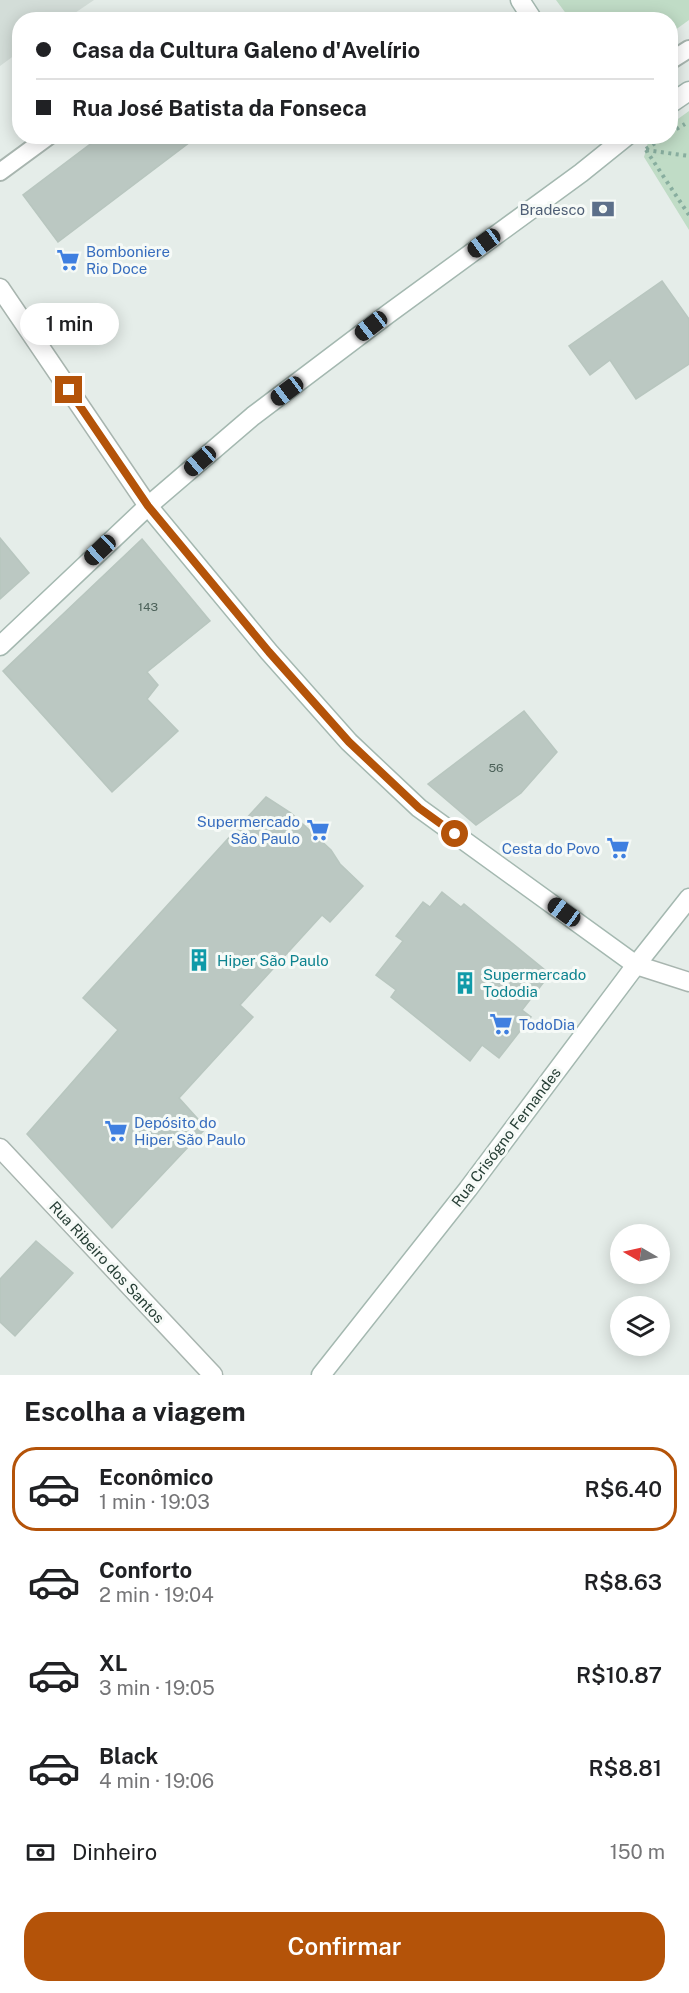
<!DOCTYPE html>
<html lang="pt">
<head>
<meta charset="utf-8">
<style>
  :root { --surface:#fff; --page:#f2f2f2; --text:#202124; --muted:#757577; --line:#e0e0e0; --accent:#b45309 }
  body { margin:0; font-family:"Public Sans",sans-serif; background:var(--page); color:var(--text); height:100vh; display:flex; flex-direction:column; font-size:22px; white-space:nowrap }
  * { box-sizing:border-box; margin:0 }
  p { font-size:20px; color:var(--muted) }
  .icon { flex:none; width:33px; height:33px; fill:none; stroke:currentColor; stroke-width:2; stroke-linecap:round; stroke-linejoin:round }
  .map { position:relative; height:1375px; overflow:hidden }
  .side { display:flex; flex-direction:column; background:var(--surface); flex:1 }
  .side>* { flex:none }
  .hud { position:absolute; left:12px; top:12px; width:666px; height:132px; border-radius:24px; box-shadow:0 3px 15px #0003; display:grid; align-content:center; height:132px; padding:0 24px; background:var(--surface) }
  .needle { width:39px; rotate:279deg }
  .controls { position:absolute; left:610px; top:1224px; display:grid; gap:12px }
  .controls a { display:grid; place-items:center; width:60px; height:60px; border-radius:50%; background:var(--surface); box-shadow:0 3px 15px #0003; font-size:30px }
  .end { position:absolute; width:27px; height:27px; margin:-14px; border:8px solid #b45309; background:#fff; box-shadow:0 0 0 3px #fff }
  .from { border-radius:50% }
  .bubble { position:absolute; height:42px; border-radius:21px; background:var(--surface); box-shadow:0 3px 15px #0003; font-size:20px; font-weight:600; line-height:42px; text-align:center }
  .car { position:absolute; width:18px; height:36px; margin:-18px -9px; border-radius:8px; box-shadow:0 0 4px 2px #0007; background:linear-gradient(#222 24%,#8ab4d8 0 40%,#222 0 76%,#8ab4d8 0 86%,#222 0) }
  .hud b { display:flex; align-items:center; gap:21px; height:57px; font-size:22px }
  .hud b+b { border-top:2px solid var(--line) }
  .hud i { width:15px; height:15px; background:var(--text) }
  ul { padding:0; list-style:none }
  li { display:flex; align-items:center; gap:18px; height:84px; margin:0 12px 9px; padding:0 12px; border:3px solid transparent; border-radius:24px }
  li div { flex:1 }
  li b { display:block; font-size:22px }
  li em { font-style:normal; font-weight:600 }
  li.on { border-color:var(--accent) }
  li>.icon { width:54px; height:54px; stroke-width:1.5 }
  h2 { padding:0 24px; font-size:27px; line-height:72px }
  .pay { display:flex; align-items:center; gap:15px; height:66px; padding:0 24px; font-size:22px }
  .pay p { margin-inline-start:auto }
  .action { display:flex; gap:12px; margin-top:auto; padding:12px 24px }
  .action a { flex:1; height:69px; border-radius:24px; background:var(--accent); color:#fff; font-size:24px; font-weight:600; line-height:69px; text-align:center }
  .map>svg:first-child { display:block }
  .built { fill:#d3ddd8 }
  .green { fill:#c0dcc6 }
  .building { fill:#bbc8c2; stroke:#b8c6bf; stroke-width:1.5 }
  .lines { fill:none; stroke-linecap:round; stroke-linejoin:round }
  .service-casing { stroke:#a8b5af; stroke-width:20 }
  .minor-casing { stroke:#a8b5af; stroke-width:21 }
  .tertiary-casing { stroke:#a8b5af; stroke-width:21 }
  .secondary-casing { stroke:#a4b8b0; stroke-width:21 }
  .path { stroke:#88ae9f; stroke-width:4; stroke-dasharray:3 4.5; stroke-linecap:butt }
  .service { stroke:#fff; stroke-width:16 }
  .minor { stroke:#fff; stroke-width:18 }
  .tertiary { stroke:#fff; stroke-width:18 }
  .secondary { stroke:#fff; stroke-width:18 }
  .route { stroke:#b45309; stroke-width:8 }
  .labels { text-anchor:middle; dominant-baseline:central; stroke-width:6; stroke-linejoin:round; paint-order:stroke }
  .number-label { font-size:12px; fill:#4b6058 }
  .service-label { font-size:15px; fill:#4e5e75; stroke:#f6faf7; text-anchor:end }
  .shop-label { font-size:15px; fill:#366cbe; stroke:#f6faf7; text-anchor:start }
  .culture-label { font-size:15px; fill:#0d838f; stroke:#f6faf7; text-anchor:start }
  .street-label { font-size:15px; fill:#263e35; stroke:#f6faf7 }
</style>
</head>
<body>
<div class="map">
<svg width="689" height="1375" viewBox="0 0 689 1375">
  <rect width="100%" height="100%" fill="#e5ede9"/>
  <!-- built -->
  <path class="built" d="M0,0H94L66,19L20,20L19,52L0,66Z"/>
  <!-- green -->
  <g class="green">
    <path d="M556,0H689V20L671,33L670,20L570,19Z"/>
    <path d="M689,111V230L644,157L649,139L652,137L670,136L671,124Z"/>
  </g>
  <!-- building -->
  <g class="building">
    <path d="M101,136H198L58,242L23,195Z"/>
    <path d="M662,281L689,319V364L636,399L610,360L590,375L569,346Z"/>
    <path d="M0,538L29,573L0,599Z"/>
    <path d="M142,539L210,621L147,672L158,685L147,699L178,731L112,792L3,671Z"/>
    <path d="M524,711L557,752L521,793L476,825L428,784Z"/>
    <path d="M266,797L291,813L331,850L340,864L363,886L330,922L322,915L240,1005L253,1017L179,1098L206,1128L112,1228L27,1134L118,1030L83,998Z"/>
    <path d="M442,892L461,907L464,904L550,974L522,1010L531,1017L499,1058L482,1045L470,1061L391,997L396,990L376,975L403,941L396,936L423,902L430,907Z"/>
    <path d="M36,1241L73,1273L15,1336L0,1322V1279Z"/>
  </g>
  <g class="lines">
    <!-- service casing -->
    <g class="service-casing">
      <g id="service">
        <path d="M670,61L689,49"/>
        <path d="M0,172L49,136"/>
      </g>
    </g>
    <!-- minor casing -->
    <g class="minor-casing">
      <path id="minor" d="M636,965L689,982"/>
    </g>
    <!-- tertiary casing -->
    <g class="tertiary-casing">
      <g id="tertiary">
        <path d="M0,288L148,506"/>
        <path d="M0,1148L213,1375"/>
      </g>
    </g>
    <!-- secondary casing -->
    <g class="secondary-casing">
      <g id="secondary">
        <path d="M520,0L533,20"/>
        <path d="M670,104L689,91"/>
        <path d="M148,506L269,652L349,742L419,808L636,965"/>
        <path d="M0,646L148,506L253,416L388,314L581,173L627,136"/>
        <path d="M321,1375L468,1189L636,965L689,898"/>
      </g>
    </g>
    <!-- path -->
    <g class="path">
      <path d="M670,133L685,124"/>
      <path d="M646,149L666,136"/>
      <path d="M646,150L689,215"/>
      <path d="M646,150L689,156"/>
    </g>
    <!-- service -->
    <use href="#service" class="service"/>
    <!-- minor -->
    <use href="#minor" class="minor"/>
    <!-- tertiary -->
    <use href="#tertiary" class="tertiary"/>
    <!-- secondary -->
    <use href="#secondary" class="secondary"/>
  </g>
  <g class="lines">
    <!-- route -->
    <path class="route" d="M69,390L148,506L269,652L349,742L419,808L455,834"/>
  </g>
  <!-- icons -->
  <defs>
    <g id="bank-bare" transform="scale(1.8)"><path d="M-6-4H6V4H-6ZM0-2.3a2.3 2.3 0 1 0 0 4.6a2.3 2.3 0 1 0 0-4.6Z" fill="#5c6f8a" stroke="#f6faf7" stroke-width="2.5" paint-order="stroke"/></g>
    <g id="supermarket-bare" transform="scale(1.8)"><path d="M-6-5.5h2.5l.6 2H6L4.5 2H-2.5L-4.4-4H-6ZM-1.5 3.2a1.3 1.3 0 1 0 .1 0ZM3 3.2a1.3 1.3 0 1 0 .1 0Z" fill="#3f7fe0" stroke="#f6faf7" stroke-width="2.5" paint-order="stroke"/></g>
    <g id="building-bare" transform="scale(1.8)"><path d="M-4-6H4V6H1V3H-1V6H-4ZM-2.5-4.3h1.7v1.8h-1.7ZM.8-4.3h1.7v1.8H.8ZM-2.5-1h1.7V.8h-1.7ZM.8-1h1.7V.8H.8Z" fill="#0f9aa8" stroke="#f6faf7" stroke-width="2.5" paint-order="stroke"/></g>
  </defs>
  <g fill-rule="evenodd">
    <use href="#bank-bare" x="603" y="209"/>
    <use href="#supermarket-bare" x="68" y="260"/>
    <use href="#supermarket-bare" x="318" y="830"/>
    <use href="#supermarket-bare" x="618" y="848"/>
    <use href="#building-bare" x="199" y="960"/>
    <use href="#building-bare" x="465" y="983"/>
    <use href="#supermarket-bare" x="501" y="1024"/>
    <use href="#supermarket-bare" x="116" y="1131"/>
  </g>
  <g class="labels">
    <!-- number labels -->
    <g class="number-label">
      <text x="148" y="607">143</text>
      <text x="496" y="768">56</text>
    </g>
    <!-- service labels -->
    <g class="service-label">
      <text x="585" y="209">Bradesco</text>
    </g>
    <!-- shop labels -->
    <g class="shop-label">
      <text x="86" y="251">Bomboniere<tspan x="86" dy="17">Rio Doce</tspan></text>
      <text x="300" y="821" text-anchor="end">Supermercado<tspan x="300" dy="17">São Paulo</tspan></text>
      <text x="600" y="848" text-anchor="end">Cesta do Povo</text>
      <text x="519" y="1024">TodoDia</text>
      <text x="134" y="1122">Depósito do<tspan x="134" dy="17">Hiper São Paulo</tspan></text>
    </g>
    <!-- culture labels -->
    <g class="culture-label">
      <text x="217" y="960">Hiper São Paulo</text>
      <text x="483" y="974">Supermercado<tspan x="483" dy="17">Tododia</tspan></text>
    </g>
    <!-- street labels -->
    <g class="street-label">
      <text transform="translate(506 1137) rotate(-53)">Rua Crisógno Fernandes</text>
      <text transform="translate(107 1262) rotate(47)">Rua Ribeiro dos Santos</text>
    </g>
  </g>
</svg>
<div class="controls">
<a><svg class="needle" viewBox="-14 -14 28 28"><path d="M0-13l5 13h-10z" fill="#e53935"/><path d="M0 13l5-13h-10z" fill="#757577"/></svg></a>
<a><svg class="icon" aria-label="layers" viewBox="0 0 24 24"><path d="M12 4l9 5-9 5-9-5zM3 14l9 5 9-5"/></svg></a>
</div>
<i class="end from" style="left:455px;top:834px"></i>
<i class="end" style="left:69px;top:390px"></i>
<div class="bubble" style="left:20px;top:303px;width:99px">1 min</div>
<i class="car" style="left:484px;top:243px;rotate:234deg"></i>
<i class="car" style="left:371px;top:326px;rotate:232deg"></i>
<i class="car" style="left:287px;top:391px;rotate:233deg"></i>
<i class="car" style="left:200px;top:461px;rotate:229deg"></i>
<i class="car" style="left:100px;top:550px;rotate:227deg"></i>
<i class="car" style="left:564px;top:912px;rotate:306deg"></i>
<div class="hud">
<b><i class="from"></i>Casa da Cultura Galeno d'Avelírio</b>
<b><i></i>Rua José Batista da Fonseca</b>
</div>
</div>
<section class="side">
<h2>Escolha a viagem</h2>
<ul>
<li class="on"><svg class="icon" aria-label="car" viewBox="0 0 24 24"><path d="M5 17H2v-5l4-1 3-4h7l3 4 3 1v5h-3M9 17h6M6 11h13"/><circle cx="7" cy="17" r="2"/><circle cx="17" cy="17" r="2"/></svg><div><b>Econômico</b><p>1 min · 19:03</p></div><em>R$6.40</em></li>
<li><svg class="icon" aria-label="car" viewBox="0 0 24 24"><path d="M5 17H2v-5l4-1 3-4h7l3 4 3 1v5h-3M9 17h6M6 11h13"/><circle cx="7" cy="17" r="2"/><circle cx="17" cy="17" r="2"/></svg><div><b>Conforto</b><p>2 min · 19:04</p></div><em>R$8.63</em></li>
<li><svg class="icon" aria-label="car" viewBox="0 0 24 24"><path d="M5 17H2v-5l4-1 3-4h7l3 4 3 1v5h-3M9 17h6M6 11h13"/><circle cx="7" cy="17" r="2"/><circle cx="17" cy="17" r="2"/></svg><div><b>XL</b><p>3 min · 19:05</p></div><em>R$10.87</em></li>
<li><svg class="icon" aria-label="car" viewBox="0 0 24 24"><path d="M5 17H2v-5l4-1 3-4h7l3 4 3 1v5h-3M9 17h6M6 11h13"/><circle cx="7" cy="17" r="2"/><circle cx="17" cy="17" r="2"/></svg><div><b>Black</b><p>4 min · 19:06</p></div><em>R$8.81</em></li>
</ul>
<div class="pay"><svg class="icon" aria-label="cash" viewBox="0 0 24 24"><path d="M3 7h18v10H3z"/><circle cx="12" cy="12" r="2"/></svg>Dinheiro<p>150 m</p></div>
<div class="action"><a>Confirmar</a></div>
</section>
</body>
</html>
